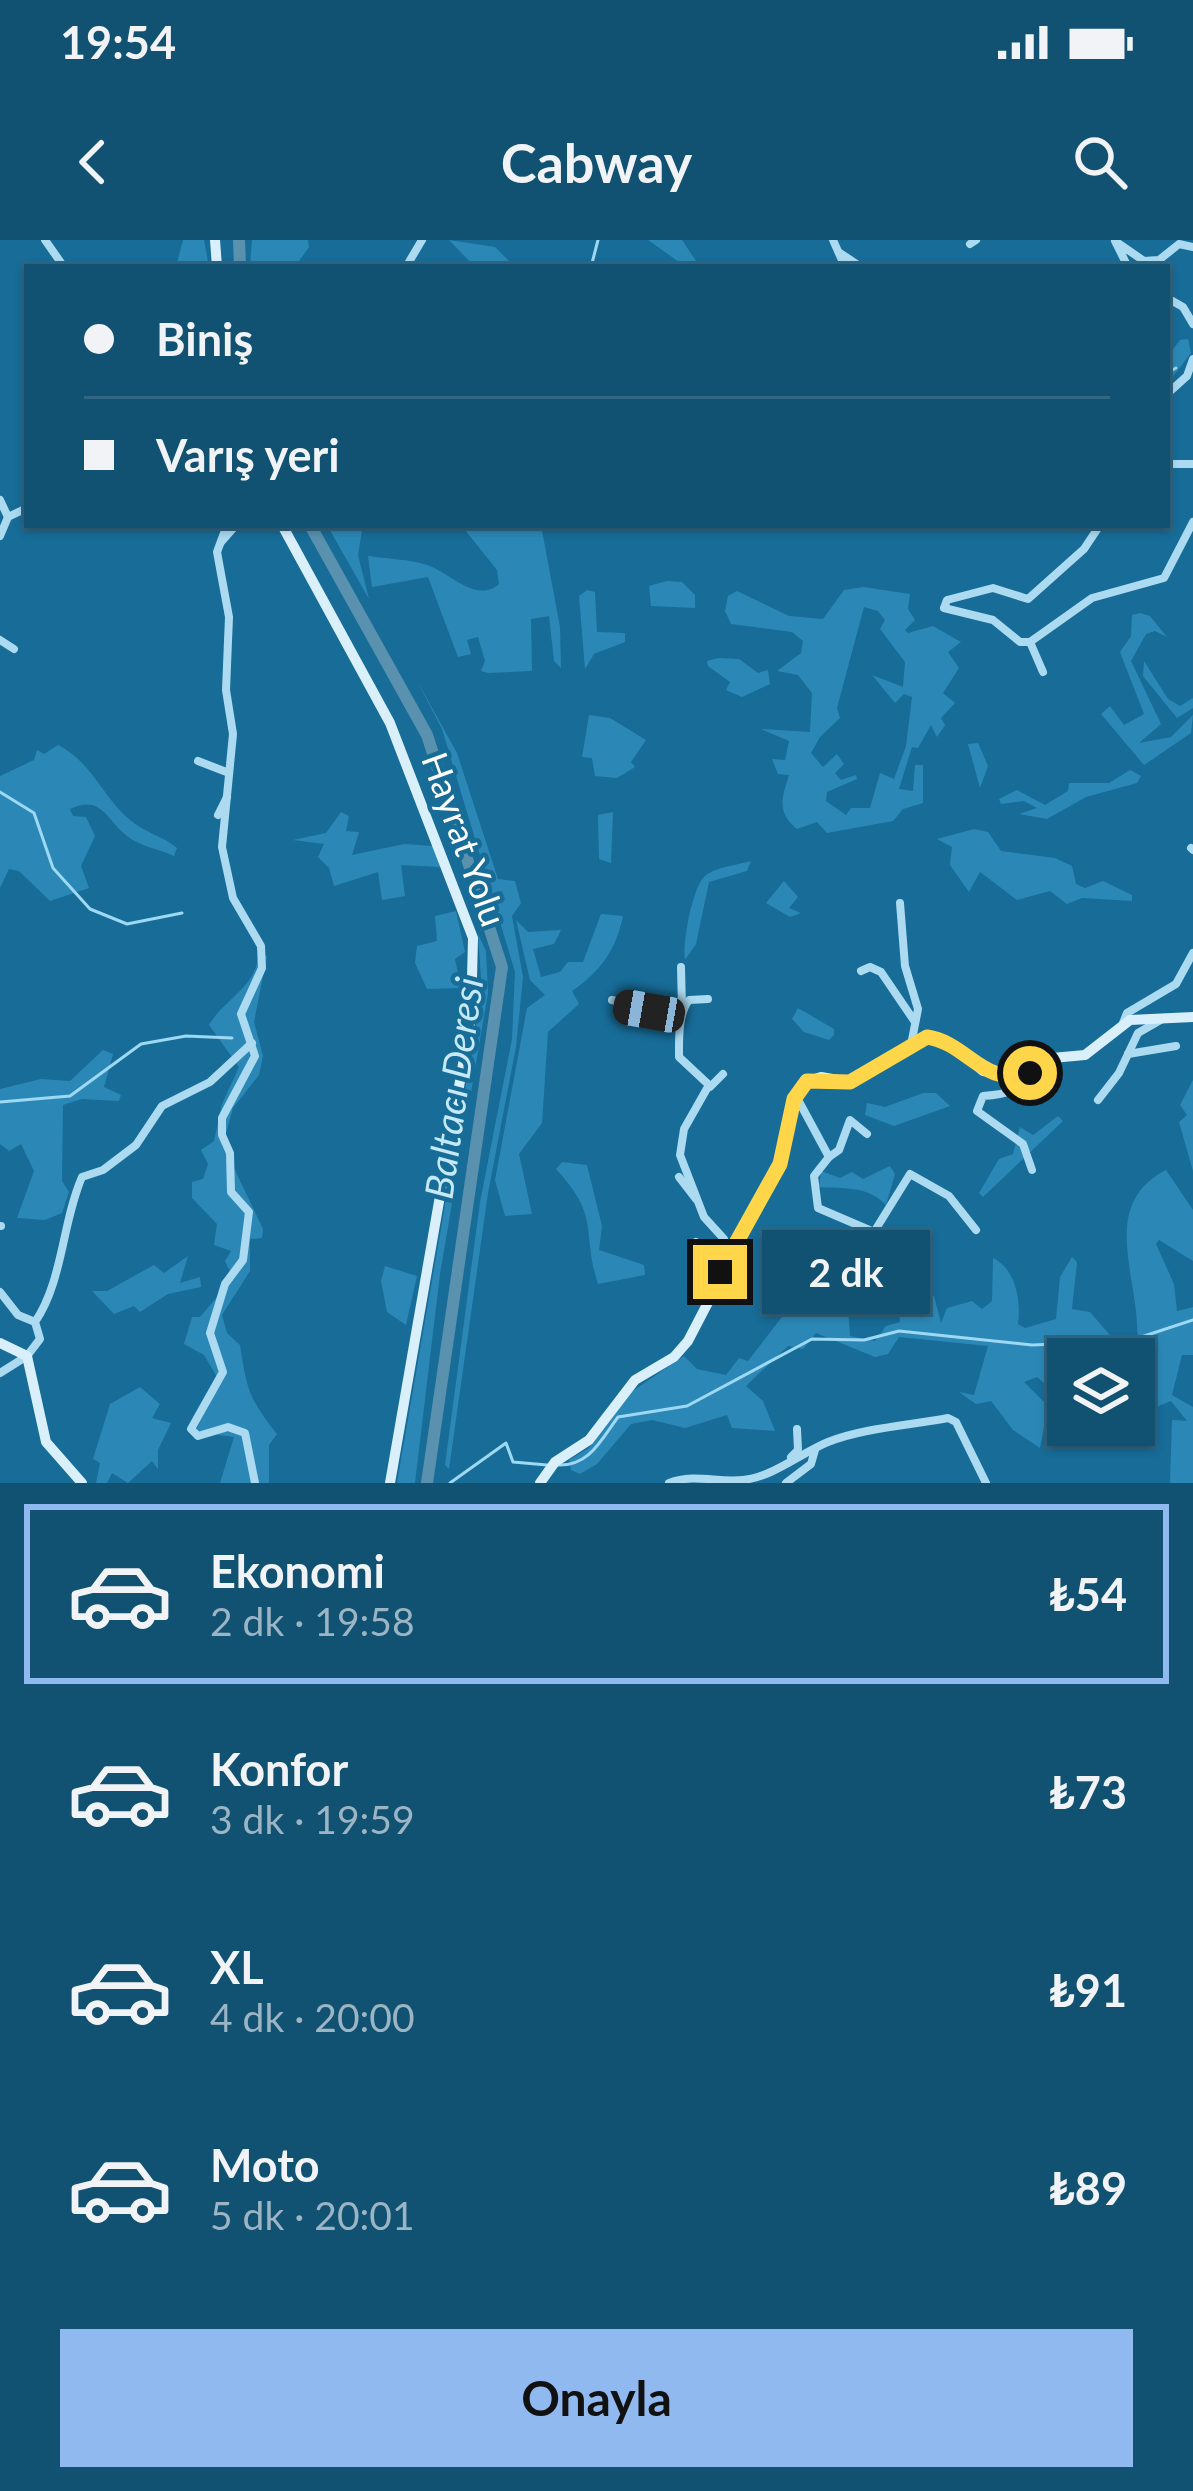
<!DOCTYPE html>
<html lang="tr">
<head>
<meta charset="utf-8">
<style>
  :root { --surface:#115172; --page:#1a5777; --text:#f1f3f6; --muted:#9cb5c4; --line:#306884; --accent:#90b9f0 }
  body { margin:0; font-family:Lato,sans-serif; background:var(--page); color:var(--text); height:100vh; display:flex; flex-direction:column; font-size:45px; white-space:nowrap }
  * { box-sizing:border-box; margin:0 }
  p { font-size:39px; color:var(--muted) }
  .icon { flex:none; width:66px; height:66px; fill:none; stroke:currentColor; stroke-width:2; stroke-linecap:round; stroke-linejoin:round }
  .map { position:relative; height:1243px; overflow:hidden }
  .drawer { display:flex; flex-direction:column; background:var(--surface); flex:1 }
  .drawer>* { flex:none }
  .hud { position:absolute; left:24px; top:24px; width:1146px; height:264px; border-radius:0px; box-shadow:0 3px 9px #0004,0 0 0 3px var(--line); display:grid; align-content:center; height:264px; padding:0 60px; background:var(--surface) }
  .fabs { position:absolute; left:1047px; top:1098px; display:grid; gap:24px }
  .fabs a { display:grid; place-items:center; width:108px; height:108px; border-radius:0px; background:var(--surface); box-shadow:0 3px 9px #0004,0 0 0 3px var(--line); font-size:60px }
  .end { position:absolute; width:54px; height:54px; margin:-27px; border:15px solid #ffd54a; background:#111; box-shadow:0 0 0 6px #111 }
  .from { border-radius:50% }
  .bubble { position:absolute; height:84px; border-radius:0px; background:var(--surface); box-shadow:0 3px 9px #0004,0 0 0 3px var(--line); font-size:39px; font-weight:700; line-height:84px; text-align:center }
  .car { position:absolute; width:36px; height:72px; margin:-36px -18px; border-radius:15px; box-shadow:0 0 9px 3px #0007; background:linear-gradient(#222 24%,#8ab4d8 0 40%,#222 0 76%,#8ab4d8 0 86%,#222 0) }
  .hud b { display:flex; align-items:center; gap:42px; height:114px; font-size:45px }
  .hud b+b { border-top:3px solid var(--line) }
  .hud i { width:30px; height:30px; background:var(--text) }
  ul { padding:21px 0 0; list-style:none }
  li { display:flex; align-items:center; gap:36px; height:180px; margin:0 24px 18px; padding:0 36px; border:6px solid transparent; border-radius:0px }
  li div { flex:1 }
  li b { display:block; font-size:45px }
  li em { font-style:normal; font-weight:700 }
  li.on { border-color:var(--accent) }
  li>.icon { width:108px; height:108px; stroke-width:1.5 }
  .primary-button { display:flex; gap:24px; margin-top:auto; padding:24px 60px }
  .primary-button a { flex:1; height:138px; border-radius:0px; background:var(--accent); color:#111; font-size:48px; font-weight:700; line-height:138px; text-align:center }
  .status { display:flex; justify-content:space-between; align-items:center; height:84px; padding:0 60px; background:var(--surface); direction:ltr }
  .status svg { height:33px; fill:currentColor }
  header { display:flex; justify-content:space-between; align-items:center; height:156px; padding:0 60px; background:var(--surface); font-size:54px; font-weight:700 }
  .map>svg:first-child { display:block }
  .green { fill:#2b88b6; fill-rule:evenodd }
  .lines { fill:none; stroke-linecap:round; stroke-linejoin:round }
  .stream { stroke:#9dd8f4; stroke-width:3 }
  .river { stroke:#5991af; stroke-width:12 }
  .street { stroke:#abdaf1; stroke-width:8 }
  .secondary { stroke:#d9f0fc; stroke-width:10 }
  .route { stroke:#ffd54a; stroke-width:15 }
  .labels { text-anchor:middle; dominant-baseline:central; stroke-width:9; stroke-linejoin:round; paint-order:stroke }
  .street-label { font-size:36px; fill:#fff; stroke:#176c98 }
  .water-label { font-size:39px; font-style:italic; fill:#c5e9f9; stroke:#176c98 }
</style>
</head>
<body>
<div class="status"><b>19:54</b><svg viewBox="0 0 49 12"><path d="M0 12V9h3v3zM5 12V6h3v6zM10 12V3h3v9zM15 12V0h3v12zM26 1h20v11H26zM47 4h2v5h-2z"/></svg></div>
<header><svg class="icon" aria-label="back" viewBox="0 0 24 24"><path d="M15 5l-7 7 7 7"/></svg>Cabway<svg class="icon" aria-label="search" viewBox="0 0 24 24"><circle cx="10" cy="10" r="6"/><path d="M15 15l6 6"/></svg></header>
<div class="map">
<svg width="1193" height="1243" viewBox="0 0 1193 1243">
  <rect width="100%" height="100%" fill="#176c98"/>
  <!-- green -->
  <g class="green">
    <path d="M183,0H204L209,27H176Z"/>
    <path d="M252,0H308L309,7L295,27H250Z"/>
    <path d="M449,0L495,7L515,27H475Z"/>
    <path d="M648,0H682L700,27H686Z"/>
    <path d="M1188,99L1191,113L1167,144V117L1180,100Z"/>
    <path d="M327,285H363L358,315L369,359Z"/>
    <path d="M461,285H541L560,387L561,428L554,421L549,376L531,379L532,431L488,433L481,431L485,421L478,397L467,400L471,414L458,417L428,337L372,347L368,316C387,319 409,319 427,325C451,333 476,364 499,344L497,330Z"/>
    <path d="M667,341L682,342L695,355V368L651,366L649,346Z"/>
    <path d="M863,347L910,354L908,369L915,380L905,390L908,393L933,386L961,402L948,412L959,428L943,453L955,463L941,478L945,485L937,497L931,485L918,508L912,507L899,549L913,551L915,525H923V563L903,569L893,581L827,593L817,582L797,589C776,572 782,558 789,535L778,534L772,519L785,520L789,501L761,489L810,492L812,453L798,435L777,431L801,413L803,401L792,392L731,384L725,371L728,356L737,351L789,376L823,379L844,350ZM864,367L878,371L885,380L880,389L905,422L903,447L872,435L895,463L904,454L912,457L906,506L894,539L880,533L870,568H851L846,575L826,561L827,552L857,539L856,535L841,540L835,533L844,524L837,514L823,527L811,513L820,497L840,478L837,468Z"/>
    <path d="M587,350L595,352L597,392L625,393V402L594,414L585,429L579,356Z"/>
    <path d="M1140,373L1150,376L1167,397L1155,391L1146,394L1131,421L1161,484L1139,503L1171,497L1193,475L1191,493L1144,525L1101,474L1110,466L1124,485L1144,474L1120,412L1131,396L1132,375Z"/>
    <path d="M718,418L739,419L758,433L768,430L770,444L742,457L726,450L730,442L708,426L707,421Z"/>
    <path d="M1144,421L1168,459L1180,466L1193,458V468L1177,478L1143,436Z"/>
    <path d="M415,437L457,513L498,639L515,641L521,663L512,676L523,737L516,807L488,953L449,1229L445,1225L480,962L512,799L515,732L442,489Z"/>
    <path d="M589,475L610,478L646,500L631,522L635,527L617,538L595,536L592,518L582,517Z"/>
    <path d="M978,503L988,526L980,548L968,504Z"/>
    <path d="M58,505C94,523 103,560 134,583C147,593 164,597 177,608L174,616C159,609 139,606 127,596C106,579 101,554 70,569L73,576L86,577L95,596L81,626L89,648L50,661L19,631L9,629L0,648V536L34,520L37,510L44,514Z"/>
    <path d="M1130,530L1141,536L1137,543L1086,557L1047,579L1019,574L1037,568L1024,561L1001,564L999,559L1017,550L1045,565L1068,551L1069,543H1109Z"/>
    <path d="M341,572L349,576L346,591L359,592L352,615L404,604L433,606L440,627L401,625L405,656L382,660L378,632L334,646L329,628L318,617L324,604L293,600L326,593Z"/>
    <path d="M613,572L611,623L599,619L598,575Z"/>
    <path d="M974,589L988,592L1001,611L1055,618L1072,626L1076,644L1085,648L1103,641L1132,655V661L1082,658L1067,664L1050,651L1017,660L980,632L969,652L950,625L952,607L937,599Z"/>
    <path d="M751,621L747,631L709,642L696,704L685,720C682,702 693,647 704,637C714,627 738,625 751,621Z"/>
    <path d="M784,641L798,657L789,668L801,673L790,677L766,663Z"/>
    <path d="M456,671L465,712L455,719L461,748L427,749L415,723L417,706L437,701L435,676Z"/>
    <path d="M601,674L623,676C616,710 600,732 572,751L579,764L548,792L542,883L519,914L532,974L505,976L495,940L527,768L545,755L530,740L516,680L528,692L561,690L554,704L533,709L541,737L560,732L568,722H583Z"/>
    <path d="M478,694L486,711L488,753L440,1034L415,1243H397L482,752Z"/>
    <path d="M258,716H267L254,782L263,816L259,835L233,868L223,905L263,989L262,998L250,999V1031L222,1075L227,1093L240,1105C247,1149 248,1157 277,1194L269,1205V1243H220L234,1197L195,1192L220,1142L204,1115L184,1104L192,1077H200L233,1038L225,1021L231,1011L214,1005L217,984L192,958V942L203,939L208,924L201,910L214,901L222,864L239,827L209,785C225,758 256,747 258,716Z"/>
    <path d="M798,768L834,789V795L829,800L804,792L792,779Z"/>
    <path d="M103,810L113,814L104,847L121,855L119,861L82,859L63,865L62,941L69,952L62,973L45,980L17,978L34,931L21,904L9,911L0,904V849L41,839L70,841Z"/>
    <path d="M1193,840V931L1179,882L1187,875L1180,865Z"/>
    <path d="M923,853H936L950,866L894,886L865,875L867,863L885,867Z"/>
    <path d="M1058,876L1063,881L983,957L979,953L999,919L1013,914L1020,887L1033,895Z"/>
    <path d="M562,922L587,925L602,986L599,1010L644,1025L645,1035L598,1044C581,989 601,978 556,929Z"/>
    <path d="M890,926L895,934L886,965C867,945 842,949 819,947L821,931L840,938L852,932L863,939Z"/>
    <path d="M1166,930L1193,970V1021L1159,1000L1156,1004L1174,1044L1177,1071L1193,1067V1115H1182L1172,1155L1193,1167V1243H1170L1172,1180L1187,1181L1171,1161L1134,1176V1119H1088L1076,1109V1119H1068V1156L1063,1159L1037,1137L1024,1142L1048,1166L1040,1208L1013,1190L991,1161L976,1164L959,1152L974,1155L988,1106L899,1097L888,1114L875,1117L816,1093L803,1109L788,1106L746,1146L763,1161L775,1191L732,1188L727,1175L685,1188L652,1180L631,1184L597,1224L580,1234L571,1230L569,1220L589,1208L624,1157L684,1116L697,1129L726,1135L739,1118L748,1121L785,1073C807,1075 825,1057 835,1039L821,1021L837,1000L854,998L845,1024L850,1096L875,1101L886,1086L900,1082L898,1061L881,1053L920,987L917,1046L934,1056L941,1083L947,1068L972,1061L982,1069L992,1061L993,1018C1016,1029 1021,1061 1018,1084L1025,1088L1056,1079L1060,1037L1072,1017L1077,1022L1072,1069L1090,1072L1122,1109L1137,1103C1142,1042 1096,966 1166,930Z"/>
    <path d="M188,1016L180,1043L200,1037L201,1047L168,1054L140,1072L134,1066L114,1074L92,1051H107L154,1025L164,1033Z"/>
    <path d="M385,1026L417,1036L406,1085L387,1072L381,1041Z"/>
    <path d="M140,1147L160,1164L152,1178L171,1183L158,1210V1229L152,1221L128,1243L112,1233L107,1243H96L100,1223L93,1219L110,1164Z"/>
  </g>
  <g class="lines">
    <!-- stream -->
    <g class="stream">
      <path d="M591,27L598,0"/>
      <path d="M1167,133L1176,128"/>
      <path d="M716,285H722"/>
      <path d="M391,287L394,285"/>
      <path d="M0,552L34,573L53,628L90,669L127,684L182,673"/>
      <path d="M0,862L70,856L141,804L186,796L232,798"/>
      <path d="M557,1225C589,1227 601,1200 618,1177L687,1166L812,1099L864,1100L899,1091L1032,1105L1129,1101L1193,1080"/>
      <path d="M450,1243L506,1203L513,1222L547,1225"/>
    </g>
    <!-- river -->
    <g class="river">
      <path d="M239,0L240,27"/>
      <path d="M310,285L427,495L502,727L427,1243"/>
    </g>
    <!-- street -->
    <g class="street">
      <path d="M45,0L64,27"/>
      <path d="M833,0L845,27"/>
      <path d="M970,4L976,0"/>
      <path d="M840,13L861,27"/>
      <path d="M406,27L422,0"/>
      <path d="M1128,27L1115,1L1144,21L1159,20L1179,4L1193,7"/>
      <path d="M1167,58L1183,67L1193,84"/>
      <path d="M1167,154L1187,136L1193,119"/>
      <path d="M1167,224H1193"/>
      <path d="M0,260L8,277"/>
      <path d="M227,285L217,312L229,377L226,450L233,494L222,607L233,658L261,706L262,728L241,774L255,816L222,878V895L230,913L231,952L249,972L243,1020L225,1044L210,1093L223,1132L191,1189L198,1196L228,1187L245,1193L255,1243"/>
      <path d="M1100,285L1084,309L1028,359L993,348L947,360L944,368L993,380L1020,402H1030L1092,358L1164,338L1193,282"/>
      <path d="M0,296L8,277L27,268"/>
      <path d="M221,302L236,285"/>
      <path d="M0,400L14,409"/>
      <path d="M1030,402L1043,432"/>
      <path d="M198,521L229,533"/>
      <path d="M218,575L227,557"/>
      <path d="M1191,608L1193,610"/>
      <path d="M900,663L905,726L918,769L911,805"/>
      <path d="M681,727L682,768"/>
      <path d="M861,731L870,727L881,732L915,782"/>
      <path d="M708,759L689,760C678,775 679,798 679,817L709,845L684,889L680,915L704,977L724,999L710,1049"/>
      <path d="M612,760L681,777"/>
      <path d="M1123,783L1127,773L1176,744L1193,713"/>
      <path d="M1128,814L1176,806"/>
      <path d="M710,847L723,834"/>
      <path d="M796,856L829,917L814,936L818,968L874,992L910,934L949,956L976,990"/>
      <path d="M1098,860L1119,833L1138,793L1164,778"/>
      <path d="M829,917L839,910L850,880L867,894"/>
      <path d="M1032,930L1023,904L977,871L983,856C1011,855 1037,844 1051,819"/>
      <path d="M679,937L696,959"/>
      <path d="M0,986H1"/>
      <path d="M696,1002L721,1016"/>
      <path d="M0,1052L18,1075L35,1082"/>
      <path d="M0,1133L27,1116L40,1099L35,1082C63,1041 62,983 82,937L103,930L136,905L162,866L210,842L252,803"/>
      <path d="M791,1217L798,1210L797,1189"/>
      <path d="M669,1243C695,1233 717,1243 743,1240C773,1237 801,1213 828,1202C863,1188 911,1185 948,1178L956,1182L986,1243"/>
      <path d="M786,1243L811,1224L815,1210"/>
    </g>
    <!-- secondary -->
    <g class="secondary">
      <path d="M215,0L217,27"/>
      <path d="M282,285L390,483L473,698L471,778L390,1243"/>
      <path d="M0,1103L27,1116L46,1202L82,1243"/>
      <path d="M540,1243L555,1222L589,1200L635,1140L674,1117L688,1101L780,924L794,859L803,843L821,837L850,842L927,797L953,806L983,831L1020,836L1052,818L1085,815L1130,780L1193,777"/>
    </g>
  </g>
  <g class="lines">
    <!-- route -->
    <path class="route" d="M720,1032L780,924L794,859L807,841L850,842L927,797C968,803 983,848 1030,833"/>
  </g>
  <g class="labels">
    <!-- street labels -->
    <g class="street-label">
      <text transform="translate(465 599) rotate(70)">Hayrat Yolu</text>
    </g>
    <!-- water labels -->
    <g class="water-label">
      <text transform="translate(453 848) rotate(-82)">Baltacı Deresi</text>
    </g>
  </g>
</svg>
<div class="fabs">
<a><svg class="icon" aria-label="layers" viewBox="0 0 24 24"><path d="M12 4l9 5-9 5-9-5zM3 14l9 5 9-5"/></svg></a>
</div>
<i class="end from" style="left:1030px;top:833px"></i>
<i class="end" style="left:720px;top:1032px"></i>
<div class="bubble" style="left:762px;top:990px;width:168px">2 dk</div>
<i class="car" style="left:649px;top:771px;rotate:280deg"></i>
<div class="hud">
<b><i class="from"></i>Biniş</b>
<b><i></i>Varış yeri</b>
</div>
</div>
<section class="drawer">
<ul>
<li class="on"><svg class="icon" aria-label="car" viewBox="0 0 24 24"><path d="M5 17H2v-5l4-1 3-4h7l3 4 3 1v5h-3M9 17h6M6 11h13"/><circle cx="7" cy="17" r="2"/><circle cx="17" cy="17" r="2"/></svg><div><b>Ekonomi</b><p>2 dk · 19:58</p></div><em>₺54</em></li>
<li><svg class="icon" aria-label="car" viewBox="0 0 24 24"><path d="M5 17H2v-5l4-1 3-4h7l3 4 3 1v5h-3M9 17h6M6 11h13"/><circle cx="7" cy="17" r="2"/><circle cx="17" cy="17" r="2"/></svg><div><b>Konfor</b><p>3 dk · 19:59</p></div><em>₺73</em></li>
<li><svg class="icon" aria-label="car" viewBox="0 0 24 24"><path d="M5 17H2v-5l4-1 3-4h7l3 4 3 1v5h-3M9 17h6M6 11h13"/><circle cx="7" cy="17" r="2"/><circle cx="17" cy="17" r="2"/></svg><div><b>XL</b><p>4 dk · 20:00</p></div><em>₺91</em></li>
<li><svg class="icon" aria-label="car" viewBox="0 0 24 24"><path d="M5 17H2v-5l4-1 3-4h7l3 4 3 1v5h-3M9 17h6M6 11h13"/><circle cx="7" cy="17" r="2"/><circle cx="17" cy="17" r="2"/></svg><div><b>Moto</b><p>5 dk · 20:01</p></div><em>₺89</em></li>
</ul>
<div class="primary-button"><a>Onayla</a></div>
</section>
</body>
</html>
